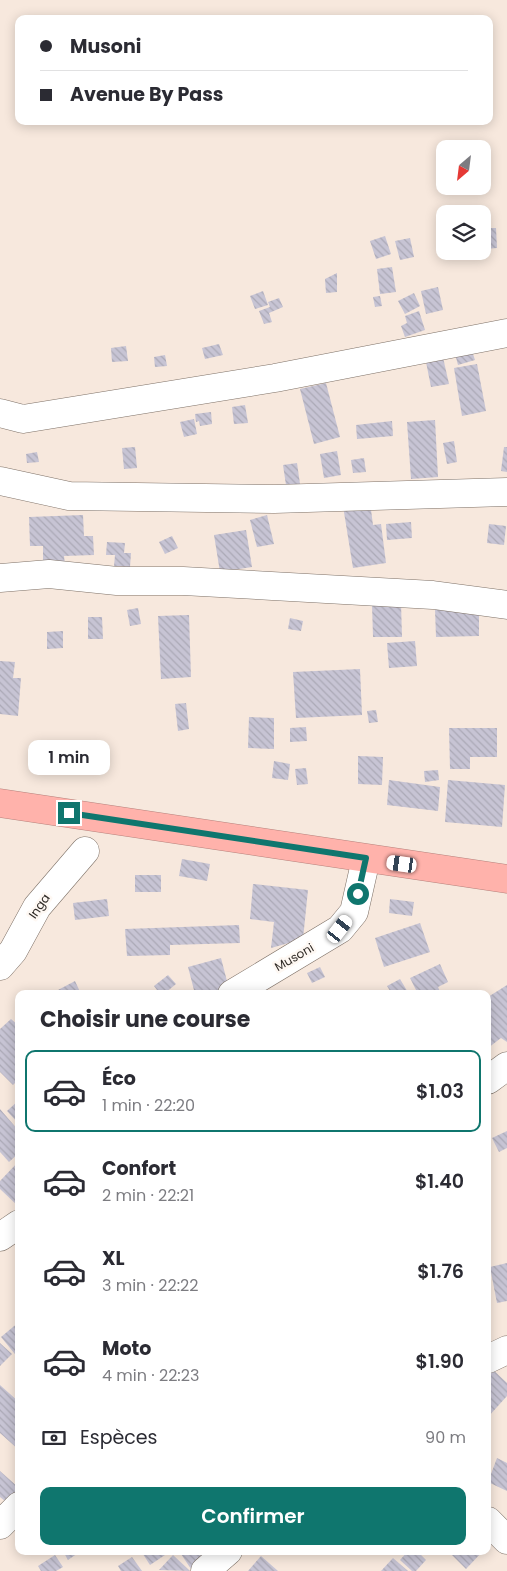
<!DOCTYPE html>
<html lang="fr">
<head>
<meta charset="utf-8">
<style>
  :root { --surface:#fff; --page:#f7f7f7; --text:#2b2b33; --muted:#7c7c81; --line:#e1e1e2; --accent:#0f766e }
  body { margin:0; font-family:Poppins,sans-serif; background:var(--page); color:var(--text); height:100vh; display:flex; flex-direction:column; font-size:19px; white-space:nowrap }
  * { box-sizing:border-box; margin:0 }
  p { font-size:16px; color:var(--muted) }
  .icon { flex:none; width:28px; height:28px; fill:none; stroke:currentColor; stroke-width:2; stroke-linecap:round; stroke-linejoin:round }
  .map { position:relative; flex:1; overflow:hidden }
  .drawer { position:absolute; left:15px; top:990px; width:476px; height:565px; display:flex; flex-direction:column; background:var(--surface); border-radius:10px; box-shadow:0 2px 12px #0003 }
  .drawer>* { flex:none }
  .top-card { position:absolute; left:15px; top:15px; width:478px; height:110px; border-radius:10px; box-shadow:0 2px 12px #0003; display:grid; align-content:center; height:110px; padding:0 25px; background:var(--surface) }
  .needle { width:32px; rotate:208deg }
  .buttons { position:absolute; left:436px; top:140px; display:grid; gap:10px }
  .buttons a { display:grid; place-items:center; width:55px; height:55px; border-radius:10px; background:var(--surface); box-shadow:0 2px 12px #0003; font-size:25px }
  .end { position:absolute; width:22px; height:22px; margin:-11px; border:6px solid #0f766e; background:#fff; box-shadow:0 0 0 2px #fff }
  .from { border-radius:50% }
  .bubble { position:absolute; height:35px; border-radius:10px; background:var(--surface); box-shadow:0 2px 12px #0003; font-size:16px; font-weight:600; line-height:35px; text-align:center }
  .car { position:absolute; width:15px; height:30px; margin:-15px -8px; border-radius:6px; box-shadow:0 0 4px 1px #0007; background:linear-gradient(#fff 24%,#345 0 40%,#fff 0 76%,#345 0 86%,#fff 0) }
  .top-card b { display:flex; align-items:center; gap:18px; height:48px; font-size:19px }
  .top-card b+b { border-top:1px solid var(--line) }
  .top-card i { width:12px; height:12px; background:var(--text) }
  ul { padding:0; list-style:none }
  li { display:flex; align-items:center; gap:15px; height:82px; margin:0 10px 8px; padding:0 15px; border:2px solid transparent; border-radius:10px }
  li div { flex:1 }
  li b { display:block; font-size:19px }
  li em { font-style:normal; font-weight:600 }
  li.on { border-color:var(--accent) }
  li>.icon { width:45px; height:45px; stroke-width:1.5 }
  h2 { padding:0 25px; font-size:22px; line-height:60px }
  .pay { display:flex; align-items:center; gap:12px; height:55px; padding:0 25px; font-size:19px }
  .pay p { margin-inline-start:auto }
  .action { display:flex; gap:10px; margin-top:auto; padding:10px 25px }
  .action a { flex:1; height:58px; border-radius:10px; background:var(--accent); color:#fff; font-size:20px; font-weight:600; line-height:58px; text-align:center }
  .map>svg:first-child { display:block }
  .building { fill:url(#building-back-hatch) }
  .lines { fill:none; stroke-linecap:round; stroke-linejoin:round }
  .minor-casing { stroke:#7e7167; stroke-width:29 }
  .highway-casing { stroke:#b6827c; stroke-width:29 }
  .minor { stroke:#fff; stroke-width:28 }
  .highway { stroke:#ffb2ab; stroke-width:28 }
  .route { stroke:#0f766e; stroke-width:6 }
  .labels { text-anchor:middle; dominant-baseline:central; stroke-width:5; stroke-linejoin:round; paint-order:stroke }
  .street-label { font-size:12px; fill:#2f2a26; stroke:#fef8f3 }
</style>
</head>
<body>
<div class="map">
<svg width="507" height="1571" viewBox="0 0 507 1571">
  <defs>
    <pattern id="building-back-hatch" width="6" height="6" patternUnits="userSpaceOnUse" patternTransform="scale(1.25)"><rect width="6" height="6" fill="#c7c4d4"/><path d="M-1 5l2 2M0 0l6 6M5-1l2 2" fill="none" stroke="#aba9b6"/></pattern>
  </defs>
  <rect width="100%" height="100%" fill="#f7e8dd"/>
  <!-- building -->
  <g class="building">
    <path d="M484,228H496L497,248L485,249Z"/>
    <path d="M385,236L391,254L376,259L370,241Z"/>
    <path d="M410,238L414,257L400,260L395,241Z"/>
    <path d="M439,240H445V251H463V254L440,256Z"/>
    <path d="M392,267L396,292L380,294L377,269Z"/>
    <path d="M337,273V292L326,293L325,279Z"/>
    <path d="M438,287L443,310L426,314L421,291Z"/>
    <path d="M263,291L268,305L255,309L250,296Z"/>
    <path d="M414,293L420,306L405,314L398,301Z"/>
    <path d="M380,296L382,306L375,307L373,297Z"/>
    <path d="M279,298L283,307L269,313L272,322L264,324L259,311L270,307L268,302Z"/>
    <path d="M419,311L425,330L405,337L401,326L407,323L405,316Z"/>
    <path d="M219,344L223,355L205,359L202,348Z"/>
    <path d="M470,345L475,360L458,365L454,350Z"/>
    <path d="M126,346L128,361L112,362L111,348Z"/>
    <path d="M442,353L449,384L431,387L425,357Z"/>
    <path d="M165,355L167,366L155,367L154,357Z"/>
    <path d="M477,364L486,411L462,416L454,368Z"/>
    <path d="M326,383L340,437L314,444L300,389Z"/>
    <path d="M245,405L248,423L234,424L232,407Z"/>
    <path d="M211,412L212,424L200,426L199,421L196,422L195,414Z"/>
    <path d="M194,419L197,434L184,437L180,422Z"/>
    <path d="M435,420L438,477L411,479L407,422Z"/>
    <path d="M392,421L393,436L357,439L356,425Z"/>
    <path d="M454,441L457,462L447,464L443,443Z"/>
    <path d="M135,447L137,468L124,469L122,448Z"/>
    <path d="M504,447H507V472L501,471Z"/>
    <path d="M337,451L341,475L324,478L320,454Z"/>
    <path d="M37,452L39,462L27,463L26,454Z"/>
    <path d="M364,458L366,472L353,473L351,460Z"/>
    <path d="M297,463L300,484L286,485L283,465Z"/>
    <path d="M370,502L373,525L381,524L386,563L353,568L343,506Z"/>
    <path d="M83,515L84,536H93L94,555L64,556L65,565L43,566V546H30L29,517Z"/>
    <path d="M267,515L274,544L257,547L250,520Z"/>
    <path d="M411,522L412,538L387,540L386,524Z"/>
    <path d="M489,524L506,526L504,545L487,543Z"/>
    <path d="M246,530L252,567L220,572L214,535Z"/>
    <path d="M172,536L178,548L165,554L159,542Z"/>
    <path d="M107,542L125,543L124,553H131L130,567L114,566L115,555H106Z"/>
    <path d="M401,603L402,637H373L372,604Z"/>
    <path d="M138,608L141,624L130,626L127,610Z"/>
    <path d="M435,609H479V636L436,637Z"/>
    <path d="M189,615L191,677L161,679L158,616Z"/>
    <path d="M88,617H102L103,639H88Z"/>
    <path d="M290,618L303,621L301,631L288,629Z"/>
    <path d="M63,631V648L47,649V632Z"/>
    <path d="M415,641L417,666L389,668L387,643Z"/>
    <path d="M0,661L15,662L13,678H21L18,716L0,714Z"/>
    <path d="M360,669L362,715L296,718L293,672Z"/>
    <path d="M186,703L189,729L178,731L175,704Z"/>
    <path d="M376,710L378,722L369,723L367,711Z"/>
    <path d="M249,717L274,718V749L248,748Z"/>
    <path d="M306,727L307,741L290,742V728Z"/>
    <path d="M449,728H497V757H470V769H450Z"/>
    <path d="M358,756L383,757L382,785L358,784Z"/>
    <path d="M274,761L290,764L288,780L272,778Z"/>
    <path d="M306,768L308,784L297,785L295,769Z"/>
    <path d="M438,770L439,780L425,782L424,771Z"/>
    <path d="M389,780L440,787L438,811L387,805Z"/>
    <path d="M448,780L505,785L502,827L445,822Z"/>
    <path d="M182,859L210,864L207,881L179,876Z"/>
    <rect x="135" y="875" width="26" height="17"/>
    <path d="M253,884L308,890L303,939L271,948L274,922L250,919Z"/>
    <path d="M107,899L109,916L75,920L73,903Z"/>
    <path d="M390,899L414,902L412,916L389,913Z"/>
    <path d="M420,923L430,952L384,967L375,938Z"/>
    <path d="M239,925L240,943L170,945V955L127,956L125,929Z"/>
    <path d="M221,958L228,985L220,987L222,994H195L188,967Z"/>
    <path d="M440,964L448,982L438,987L441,994H418L410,978Z"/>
    <path d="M320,967L325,977L312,983L307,973Z"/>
    <path d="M168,975L176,984L164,994H160L154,986Z"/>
    <path d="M400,979L409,994H392L387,986Z"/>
    <path d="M75,981L81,994H60L58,990Z"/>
    <path d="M507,985V1042L501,1038L488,1048V997Z"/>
    <path d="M11,1019L19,1026V1079L13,1085L0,1072V1029Z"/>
    <path d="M19,1100V1124L7,1111Z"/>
    <path d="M0,1109L19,1131V1153L9,1162L0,1152Z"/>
    <path d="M507,1131V1148L499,1152L492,1138Z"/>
    <path d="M19,1161V1205L18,1206L0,1189V1181Z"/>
    <path d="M507,1263V1301L497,1303L490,1267Z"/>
    <path d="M19,1322V1359L1,1337Z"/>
    <path d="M0,1343L12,1354L0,1366Z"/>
    <path d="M489,1366L507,1383V1396L488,1417Z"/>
    <path d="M0,1385L19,1402V1450L0,1433Z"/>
    <path d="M497,1458L507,1463V1491L488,1482Z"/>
    <path d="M0,1471L19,1488V1495L10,1505L0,1497Z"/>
    <path d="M63,1551H81L68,1560Z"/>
    <path d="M141,1551H171L150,1565Z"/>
    <path d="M179,1551H217L191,1569Z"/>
    <path d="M408,1551H417L426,1560L416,1571H412L400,1560Z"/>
    <path d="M448,1551H483L466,1569Z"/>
    <path d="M55,1555L63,1567L56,1571H41L38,1566Z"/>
    <path d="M173,1555L190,1571L159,1570Z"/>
    <path d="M261,1556L278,1571H248Z"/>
    <path d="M132,1557L142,1571H121L118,1566Z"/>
    <path d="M393,1558L408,1571H381Z"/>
  </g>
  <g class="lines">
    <!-- minor casing -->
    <g class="minor-casing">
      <g id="minor">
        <path d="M0,413L23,419L275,378L507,333"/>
        <path d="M0,481L69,496L274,499L507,492"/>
        <path d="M0,578L49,574L117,581H183L433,595L507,605"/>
        <path d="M0,966L13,951L37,907L85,851"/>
        <path d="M232,994L340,929L354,912L366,859"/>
        <path d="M488,1080L507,1066"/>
        <path d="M0,1237L19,1224"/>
        <path d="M488,1359L507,1350"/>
        <path d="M488,1521L507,1540"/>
        <path d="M0,1525L19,1506"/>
        <path d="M205,1571L228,1551"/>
      </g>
    </g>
    <!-- highway casing -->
    <g class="highway-casing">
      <path id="highway" d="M0,803L507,879"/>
    </g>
    <!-- minor -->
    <use href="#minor" class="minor"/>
    <!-- highway -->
    <use href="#highway" class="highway"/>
  </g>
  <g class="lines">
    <!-- route -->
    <path class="route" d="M69,813L366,858L358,894"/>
  </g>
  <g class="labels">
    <!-- street labels -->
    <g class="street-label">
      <text transform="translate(39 906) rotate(-55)">Inga</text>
      <text transform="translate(294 957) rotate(-30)">Musoni</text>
    </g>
  </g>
</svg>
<div class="buttons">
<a><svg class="needle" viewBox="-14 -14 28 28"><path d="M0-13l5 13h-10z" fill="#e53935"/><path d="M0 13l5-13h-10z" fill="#7c7c81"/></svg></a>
<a><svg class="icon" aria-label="layers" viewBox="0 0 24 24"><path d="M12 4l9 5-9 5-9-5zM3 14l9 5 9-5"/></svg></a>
</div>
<i class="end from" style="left:358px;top:894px"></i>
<i class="end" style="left:69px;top:813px"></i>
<div class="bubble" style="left:28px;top:740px;width:82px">1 min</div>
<i class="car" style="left:402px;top:864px;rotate:278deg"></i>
<i class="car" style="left:340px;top:929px;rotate:38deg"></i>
<div class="top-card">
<b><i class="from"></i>Musoni</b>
<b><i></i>Avenue By Pass</b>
</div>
<section class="drawer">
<h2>Choisir une course</h2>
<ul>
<li class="on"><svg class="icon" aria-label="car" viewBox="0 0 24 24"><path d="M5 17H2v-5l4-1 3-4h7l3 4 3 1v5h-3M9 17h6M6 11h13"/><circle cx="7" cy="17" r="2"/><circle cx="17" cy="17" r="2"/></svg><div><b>Éco</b><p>1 min · 22:20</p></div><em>$1.03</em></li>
<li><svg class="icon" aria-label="car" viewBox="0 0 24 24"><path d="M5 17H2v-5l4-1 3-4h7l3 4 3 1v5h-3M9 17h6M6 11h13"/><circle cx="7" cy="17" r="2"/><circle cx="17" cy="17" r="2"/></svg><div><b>Confort</b><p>2 min · 22:21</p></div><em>$1.40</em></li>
<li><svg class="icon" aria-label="car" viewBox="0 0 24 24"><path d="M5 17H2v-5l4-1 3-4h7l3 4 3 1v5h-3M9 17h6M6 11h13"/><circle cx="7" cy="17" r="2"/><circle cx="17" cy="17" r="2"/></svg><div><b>XL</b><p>3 min · 22:22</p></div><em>$1.76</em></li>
<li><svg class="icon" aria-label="car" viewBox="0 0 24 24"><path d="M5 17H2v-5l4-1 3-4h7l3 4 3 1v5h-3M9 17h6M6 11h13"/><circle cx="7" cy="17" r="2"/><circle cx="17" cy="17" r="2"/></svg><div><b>Moto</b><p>4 min · 22:23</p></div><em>$1.90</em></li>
</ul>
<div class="pay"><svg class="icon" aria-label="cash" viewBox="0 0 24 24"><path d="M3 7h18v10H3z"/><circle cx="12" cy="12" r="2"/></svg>Espèces<p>90 m</p></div>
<div class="action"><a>Confirmer</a></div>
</section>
</div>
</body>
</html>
